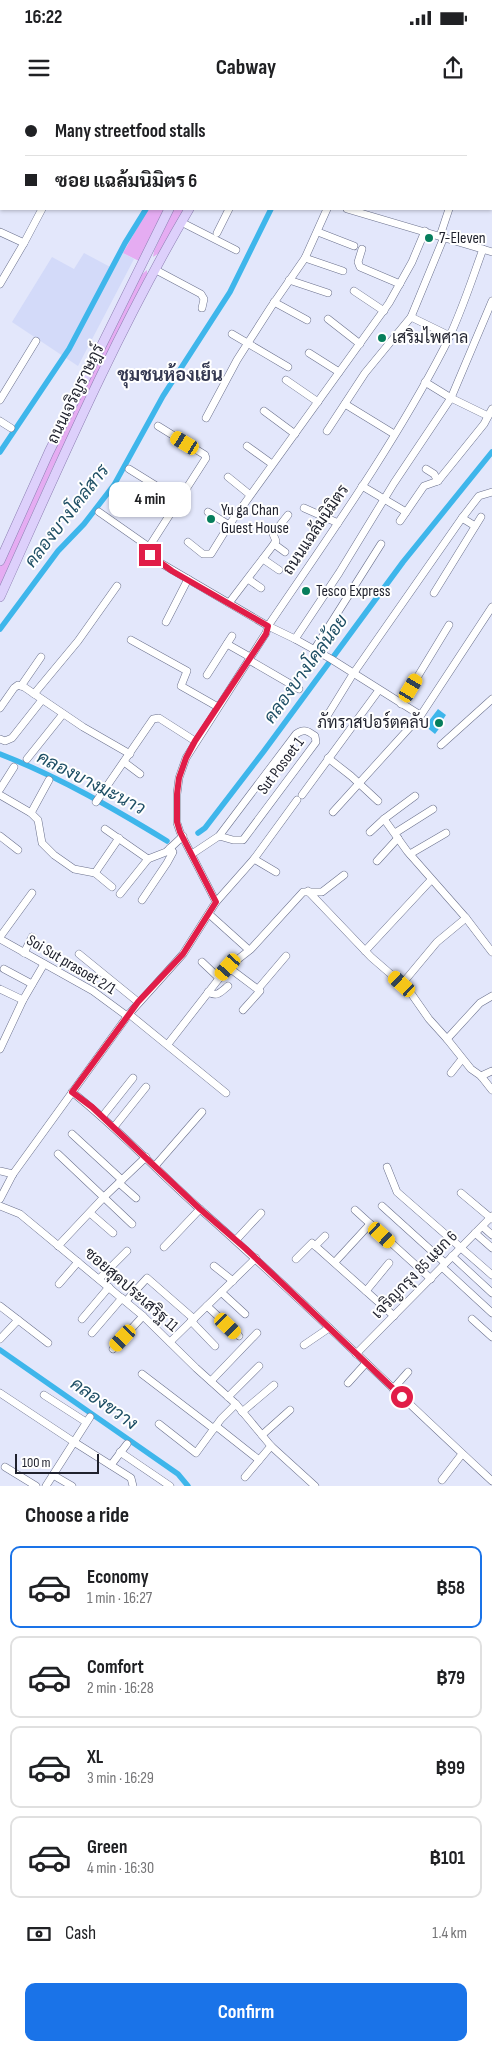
<!DOCTYPE html>
<html lang="en">
<head>
<meta charset="utf-8">
<style>
  :root { --surface:#fff; --page:#f6f6f6; --text:#202124; --muted:#757577; --line:#e0e0e0; --accent:#1a73e8 }
  body { margin:0; font-family:"Sofia Sans Condensed",Sarabun,sans-serif; background:var(--page); color:var(--text); height:100vh; display:flex; flex-direction:column; font-size:19px; white-space:nowrap }
  * { box-sizing:border-box; margin:0 }
  p { font-size:16px; color:var(--muted) }
  .icon { flex:none; width:28px; height:28px; fill:none; stroke:currentColor; stroke-width:2; stroke-linecap:round; stroke-linejoin:round }
  .map { position:relative; height:1386px; overflow:hidden }
  .sheet { display:flex; flex-direction:column; background:var(--surface); flex:1 }
  .sheet>* { flex:none }
  .hud { position:absolute; left:0px; top:0px; width:492px; height:110px; box-shadow:0 1px 4px #0004; display:grid; align-content:center; height:110px; padding:0 25px; background:var(--surface) }
  .scale { position:absolute; left:15px; bottom:12px; width:84px; box-sizing:border-box; padding-left:5px; border:2px solid #1f212d; border-top:0; font-size:14px; line-height:18px; white-space:nowrap; color:#1f212d; -webkit-text-stroke:4px #fff; paint-order:stroke }
  .end { position:absolute; width:22px; height:22px; margin:-11px; border:6px solid #e11d48; background:#fff; box-shadow:0 0 0 2px #fff }
  .from { border-radius:50% }
  .bubble { position:absolute; height:35px; border-radius:10px; background:var(--surface); box-shadow:0 1px 4px #0004; font-size:16px; font-weight:700; line-height:35px; text-align:center }
  .car { position:absolute; width:15px; height:30px; margin:-15px -8px; border-radius:6px; box-shadow:0 0 4px 1px #0007; background:linear-gradient(#f5c518 24%,#345 0 40%,#f5c518 0 76%,#345 0 86%,#f5c518 0) }
  .hud b { display:flex; align-items:center; gap:18px; height:48px; font-size:19px }
  .hud b+b { border-top:1px solid var(--line) }
  .hud i { width:12px; height:12px; background:var(--text) }
  ul { padding:0; list-style:none }
  li { display:flex; align-items:center; gap:15px; height:82px; margin:0 10px 8px; padding:0 15px; border:2px solid var(--line); border-radius:10px }
  li div { flex:1 }
  li b { display:block; font-size:19px }
  li em { font-style:normal; font-weight:700 }
  li.current { border-color:var(--accent) }
  li>.icon { width:45px; height:45px; stroke-width:1.5 }
  h2 { padding:0 25px; font-size:22px; line-height:60px }
  .pay { display:flex; align-items:center; gap:12px; height:55px; padding:0 25px; font-size:19px }
  .pay p { margin-inline-start:auto }
  .button { display:flex; gap:10px; margin-top:auto; padding:10px 25px }
  .button a { flex:1; height:58px; border-radius:10px; background:var(--accent); color:#fff; font-size:20px; font-weight:700; line-height:58px; text-align:center }
  .status { display:flex; justify-content:space-between; align-items:center; height:35px; padding:0 25px; background:var(--surface); direction:ltr }
  .status svg { height:14px; fill:currentColor }
  header { display:flex; justify-content:space-between; align-items:center; height:65px; padding:0 25px; background:var(--surface); font-size:22px; font-weight:700 }
  .map>svg:first-child { display:block }
  .built { fill:#d3daf9 }
  .green { fill:#e5acf2 }
  .water { fill:#3eb6eb }
  .lines { fill:none; stroke-linecap:round; stroke-linejoin:round }
  .canal { stroke:#3eb6eb; stroke-width:5.5 }
  .minor-casing { stroke:#6b718d; stroke-width:8 }
  .major-casing { stroke:#8c7eb2; stroke-width:10 }
  .minor { stroke:#fff; stroke-width:7 }
  .major { stroke:#ddd0fb; stroke-width:9 }
  .route { stroke:#e11d48; stroke-width:6 }
  .poi-dot { fill:#067e5c; stroke:#fff; stroke-width:2 }
  .labels { text-anchor:middle; dominant-baseline:central; stroke-width:4; stroke-linejoin:round; paint-order:stroke }
  .poi-label { font-size:16px; fill:#1f212d; stroke:#fff; text-anchor:start }
  .street-label { font-size:16px; fill:#1f212d; stroke:#fff }
  .neighbourhood-label { font-size:18px; font-weight:bold; fill:#333750; stroke:#fff }
  .water-label { font-size:18px; font-style:italic; fill:#1f4f65; stroke:#fff }
</style>
</head>
<body>
<div class="status"><b>16:22</b><svg viewBox="0 0 49 12"><path d="M0 12V9h3v3zM5 12V6h3v6zM10 12V3h3v9zM15 12V0h3v12zM26 1h20v11H26zM47 4h2v5h-2z"/></svg></div>
<header><svg class="icon" aria-label="menu" viewBox="0 0 24 24"><path d="M4 6h16M4 12h16M4 18h16"/></svg>Cabway<svg class="icon" aria-label="share" viewBox="0 0 24 24"><path d="M12 15V3M7 8l5-5 5 5M5 13v7h14v-7"/></svg></header>
<div class="map">
<svg width="492" height="1386" viewBox="0 0 492 1386">
  <rect width="100%" height="100%" fill="#e3e7fb"/>
  <!-- built -->
  <path class="built" d="M84,153L114,169L123,153L134,159L78,266L12,222L52,157L74,169Z"/>
  <!-- green -->
  <g class="green">
    <path d="M148,109H164L139,161L123,153Z"/>
    <path d="M173,109H186L159,153L153,157L154,151Z"/>
    <path d="M147,170V178L53,367L0,486V466L24,412L141,175Z"/>
  </g>
  <!-- water -->
  <path class="water" d="M438,609L446,615L442,621L444,622L435,634L425,626Z"/>
  <g class="lines">
    <!-- canal -->
    <g class="canal">
      <path d="M196,1L197,0"/>
      <path d="M316,1V0"/>
      <path d="M0,352L69,249L125,143L146,109"/>
      <path d="M0,529L58,451L84,424L114,385L163,296L230,192L271,109"/>
      <path d="M0,654C59,677 113,708 167,741"/>
      <path d="M198,733L205,728L264,651L403,462L492,352"/>
      <path d="M0,1250L178,1374L188,1386"/>
    </g>
    <!-- minor casing -->
    <g class="minor-casing">
      <g id="minor">
        <path d="M82,0L85,1"/>
        <path d="M96,1L97,0"/>
        <path d="M166,1L167,0"/>
        <path d="M342,1L343,0"/>
        <path d="M427,1V0"/>
        <path d="M0,46H1"/>
        <path d="M347,109L492,152"/>
        <path d="M181,122L236,150"/>
        <path d="M0,132L24,143"/>
        <path d="M318,132L354,146"/>
        <path d="M217,133L229,109"/>
        <path d="M440,136L449,109"/>
        <path d="M362,149L358,162L360,167L400,184"/>
        <path d="M305,158L343,171"/>
        <path d="M156,170L201,194L204,199L202,208"/>
        <path d="M289,180L328,193"/>
        <path d="M0,184L24,143L42,109"/>
        <path d="M354,191L384,211"/>
        <path d="M274,202L307,220"/>
        <path d="M411,217L450,236"/>
        <path d="M328,219L360,244"/>
        <path d="M232,234L288,267"/>
        <path d="M309,253L339,272"/>
        <path d="M286,280L318,302"/>
        <path d="M425,282L451,298L488,316"/>
        <path d="M0,300L36,241"/>
        <path d="M345,304L394,334"/>
        <path d="M264,311L295,334"/>
        <path d="M206,318L237,260L271,207L305,158L327,109"/>
        <path d="M0,321L11,328"/>
        <path d="M327,331L365,273L411,217L444,137"/>
        <path d="M247,346L272,364"/>
        <path d="M129,369L179,400"/>
        <path d="M426,369L434,374L438,381"/>
        <path d="M228,377L249,394"/>
        <path d="M362,386L406,412"/>
        <path d="M304,408L338,423"/>
        <path d="M99,412L149,447L150,455L152,458L268,526L295,539L331,559L420,615"/>
        <path d="M208,412L229,425L389,203L412,162L425,131"/>
        <path d="M462,418L475,426"/>
        <path d="M400,421L424,386L438,381L455,360L484,324L492,309"/>
        <path d="M188,442L203,454H211L229,425"/>
        <path d="M274,444L285,452"/>
        <path d="M149,447L206,358L205,355L158,326"/>
        <path d="M263,459L279,470"/>
        <path d="M248,479L261,488"/>
        <path d="M434,493L481,417"/>
        <path d="M229,503L274,444L276,441L273,434L288,415"/>
        <path d="M166,522L188,479"/>
        <path d="M295,539L339,473L394,383L451,298L492,201"/>
        <path d="M131,540L187,571L181,586L218,607"/>
        <path d="M227,544L250,557"/>
        <path d="M314,550L381,444"/>
        <path d="M249,560L299,589"/>
        <path d="M207,575L232,536"/>
        <path d="M21,586L41,557"/>
        <path d="M34,594L78,541L117,486"/>
        <path d="M401,604L449,525"/>
        <path d="M0,608L14,588L18,585L24,587L83,627L130,654"/>
        <path d="M324,621L353,574L462,418L479,396L492,392"/>
        <path d="M0,639L5,641L12,638L42,600"/>
        <path d="M441,645L492,599"/>
        <path d="M328,658L351,676L378,701"/>
        <path d="M27,659L63,614"/>
        <path d="M124,662L140,674"/>
        <path d="M0,689L14,667"/>
        <path d="M0,695L31,713L38,720L42,743L54,755L74,769L95,773L112,787"/>
        <path d="M302,695L379,590"/>
        <path d="M415,696L384,719L407,751L466,818L492,852"/>
        <path d="M96,702L153,619L159,618L195,641"/>
        <path d="M333,712L421,615L492,507"/>
        <path d="M31,713L49,680"/>
        <path d="M105,729L148,759L120,794"/>
        <path d="M370,732L384,719"/>
        <path d="M395,733L433,709"/>
        <path d="M0,736L18,750"/>
        <path d="M192,754L219,736L296,634C304,628 308,631 315,636L316,642L243,740H233L219,736"/>
        <path d="M410,754L446,733"/>
        <path d="M148,759L166,752L183,736"/>
        <path d="M254,759L276,772"/>
        <path d="M377,761L398,738"/>
        <path d="M95,773L119,738"/>
        <path d="M308,791L371,857L408,889L429,919L447,939L471,969L481,976L492,990"/>
        <path d="M142,800L167,763L173,752L170,748"/>
        <path d="M216,802L254,759L297,700"/>
        <path d="M209,814L249,850"/>
        <path d="M0,837L32,793"/>
        <path d="M0,839L93,891L127,916"/>
        <path d="M365,851L431,780"/>
        <path d="M24,853L32,837"/>
        <path d="M79,854L138,902"/>
        <path d="M202,862L219,878"/>
        <path d="M228,867L260,891L243,910"/>
        <path d="M4,869L32,884"/>
        <path d="M402,884L437,842L466,818"/>
        <path d="M0,889L23,900"/>
        <path d="M258,889L286,856"/>
        <path d="M208,892C217,897 220,893 228,886"/>
        <path d="M129,914L226,993"/>
        <path d="M447,939L480,903L492,896"/>
        <path d="M168,944L228,867L251,849L303,792H322L344,775"/>
        <path d="M0,949L23,900L44,864"/>
        <path d="M451,973L462,959"/>
        <path d="M481,976L492,971"/>
        <path d="M72,992C118,1028 157,1071 201,1110C300,1197 394,1291 492,1381"/>
        <path d="M102,1017L133,978"/>
        <path d="M114,1027L146,987"/>
        <path d="M72,1034L122,1080"/>
        <path d="M58,1054L132,1124"/>
        <path d="M155,1066L202,1012"/>
        <path d="M387,1067L397,1092L492,1175"/>
        <path d="M0,1071L13,1074"/>
        <path d="M119,1083L136,1098"/>
        <path d="M461,1093L492,1119"/>
        <path d="M0,1099L13,1074L129,914L183,854L216,802L180,732L177,723V694L179,678L186,658L266,533L268,526C329,436 394,345 444,248C460,217 471,182 483,149"/>
        <path d="M0,1106L20,1114L143,1216L196,1268L236,1304L271,1346L315,1386"/>
        <path d="M382,1106L445,1163"/>
        <path d="M355,1110L431,1179"/>
        <path d="M90,1113L113,1133"/>
        <path d="M483,1127L492,1135"/>
        <path d="M475,1133L492,1148"/>
        <path d="M236,1140L261,1113"/>
        <path d="M58,1146L105,1096L146,1057"/>
        <path d="M315,1146L325,1136"/>
        <path d="M164,1147L200,1109"/>
        <path d="M452,1156L492,1193"/>
        <path d="M296,1159L312,1143L394,1216"/>
        <path d="M335,1162L370,1124"/>
        <path d="M214,1166L233,1181"/>
        <path d="M442,1167L492,1213"/>
        <path d="M99,1179L127,1151"/>
        <path d="M59,1184L78,1162"/>
        <path d="M366,1191L389,1163"/>
        <path d="M221,1192L245,1214"/>
        <path d="M126,1201L147,1178L194,1219"/>
        <path d="M0,1206L48,1243"/>
        <path d="M207,1206L239,1236"/>
        <path d="M82,1219L109,1187"/>
        <path d="M472,1219L492,1237"/>
        <path d="M191,1221L215,1246"/>
        <path d="M92,1233L122,1198"/>
        <path d="M0,1239L18,1220"/>
        <path d="M170,1242L256,1158"/>
        <path d="M304,1245L329,1228"/>
        <path d="M113,1249L143,1216"/>
        <path d="M356,1254L492,1116"/>
        <path d="M142,1274L214,1329"/>
        <path d="M211,1281L257,1233"/>
        <path d="M348,1283L366,1263"/>
        <path d="M393,1289L408,1272"/>
        <path d="M0,1293L74,1342L46,1386"/>
        <path d="M44,1295L86,1322"/>
        <path d="M228,1297L259,1266"/>
        <path d="M242,1312L274,1285"/>
        <path d="M90,1317L74,1342L131,1378L133,1386"/>
        <path d="M159,1324L196,1353L221,1319L236,1304"/>
        <path d="M216,1326L259,1360"/>
        <path d="M262,1335L290,1310"/>
        <path d="M120,1352L170,1386"/>
        <path d="M111,1365L127,1344"/>
        <path d="M5,1367L36,1386"/>
        <path d="M53,1375L72,1386"/>
        <path d="M245,1377L271,1346"/>
        <path d="M442,1380L462,1354"/>
      </g>
    </g>
    <!-- major casing -->
    <g class="major-casing">
      <g id="major">
        <path d="M223,1L224,0"/>
        <path d="M258,1V0"/>
        <path d="M0,461L49,352L169,109"/>
        <path d="M0,497C59,366 116,233 189,109"/>
      </g>
    </g>
    <!-- minor -->
    <use href="#minor" class="minor"/>
    <!-- major -->
    <use href="#major" class="major"/>
  </g>
  <g class="lines">
    <!-- route -->
    <path class="route" d="M150,455L172,471L268,526L266,534L195,641L186,658L179,678L177,694V722L180,732L216,802L183,854L138,902L72,992L92,1007L200,1109L246,1149L402,1297"/>
  </g>
  <!-- markers -->
  <g class="poi-dot">
    <circle cx="429" cy="138" r="5"/>
    <circle cx="382" cy="238" r="5"/>
    <circle cx="211" cy="419" r="5"/>
    <circle cx="306" cy="491" r="5"/>
    <circle cx="439" cy="623" r="5"/>
  </g>
  <g class="labels">
    <!-- poi labels -->
    <g class="poi-label">
      <text x="439" y="138">7-Eleven</text>
      <text x="392" y="238">เสริมไพศาล</text>
      <text x="221" y="410">Yu ga Chan<tspan x="221" dy="18">Guest House</tspan></text>
      <text x="316" y="491">Tesco Express</text>
      <text x="429" y="623" text-anchor="end">ภัทราสปอร์ตคลับ</text>
    </g>
    <!-- street labels -->
    <g class="street-label">
      <text transform="translate(76 294) rotate(-64)">ถนนเจริญราษฎร์</text>
      <text transform="translate(316 430) rotate(-56)">ถนนแฉล้มนิมิตร</text>
      <text transform="translate(281 666) rotate(-53)">Sut Posoet 1</text>
      <text transform="translate(71 865) rotate(31)">Soi Sut prasoet 2/1</text>
      <text transform="translate(415 1175) rotate(-46)">เจริญกรุง 85 แยก 6</text>
      <text transform="translate(131 1190) rotate(41)">ซอยสุดประเสริฐ 11</text>
    </g>
    <!-- neighbourhood labels -->
    <g class="neighbourhood-label">
      <text x="170" y="275">ชุมชนห้องเย็น</text>
    </g>
    <!-- water labels -->
    <g class="water-label">
      <text transform="translate(67 416) rotate(-52)">คลองบางโคล่สาร</text>
      <text transform="translate(306 569) rotate(-54)">คลองบางโคล่น้อย</text>
      <text transform="translate(91 683) rotate(27)">คลองบางมะนาว</text>
      <text transform="translate(104 1304) rotate(35)">คลองขวาง</text>
    </g>
  </g>
</svg>
<div class="scale">100 m</div>
<i class="end from" style="left:402px;top:1297px"></i>
<i class="end" style="left:150px;top:455px"></i>
<div class="bubble" style="left:109px;top:382px;width:82px">4 min</div>
<i class="car" style="left:185px;top:343px;rotate:301deg"></i>
<i class="car" style="left:411px;top:588px;rotate:31deg"></i>
<i class="car" style="left:228px;top:867px;rotate:221deg"></i>
<i class="car" style="left:402px;top:884px;rotate:312deg"></i>
<i class="car" style="left:382px;top:1135px;rotate:132deg"></i>
<i class="car" style="left:228px;top:1226px;rotate:134deg"></i>
<i class="car" style="left:123px;top:1238px;rotate:223deg"></i>
<div class="hud">
<b><i class="from"></i>Many streetfood stalls</b>
<b><i></i>ซอย แฉล้มนิมิตร 6</b>
</div>
</div>
<section class="sheet">
<h2>Choose a ride</h2>
<ul>
<li class="current"><svg class="icon" aria-label="car" viewBox="0 0 24 24"><path d="M5 17H2v-5l4-1 3-4h7l3 4 3 1v5h-3M9 17h6M6 11h13"/><circle cx="7" cy="17" r="2"/><circle cx="17" cy="17" r="2"/></svg><div><b>Economy</b><p>1 min · 16:27</p></div><em>฿58</em></li>
<li><svg class="icon" aria-label="car" viewBox="0 0 24 24"><path d="M5 17H2v-5l4-1 3-4h7l3 4 3 1v5h-3M9 17h6M6 11h13"/><circle cx="7" cy="17" r="2"/><circle cx="17" cy="17" r="2"/></svg><div><b>Comfort</b><p>2 min · 16:28</p></div><em>฿79</em></li>
<li><svg class="icon" aria-label="car" viewBox="0 0 24 24"><path d="M5 17H2v-5l4-1 3-4h7l3 4 3 1v5h-3M9 17h6M6 11h13"/><circle cx="7" cy="17" r="2"/><circle cx="17" cy="17" r="2"/></svg><div><b>XL</b><p>3 min · 16:29</p></div><em>฿99</em></li>
<li><svg class="icon" aria-label="car" viewBox="0 0 24 24"><path d="M5 17H2v-5l4-1 3-4h7l3 4 3 1v5h-3M9 17h6M6 11h13"/><circle cx="7" cy="17" r="2"/><circle cx="17" cy="17" r="2"/></svg><div><b>Green</b><p>4 min · 16:30</p></div><em>฿101</em></li>
</ul>
<div class="pay"><svg class="icon" aria-label="cash" viewBox="0 0 24 24"><path d="M3 7h18v10H3z"/><circle cx="12" cy="12" r="2"/></svg>Cash<p>1.4 km</p></div>
<div class="button"><a>Confirm</a></div>
</section>
</body>
</html>
